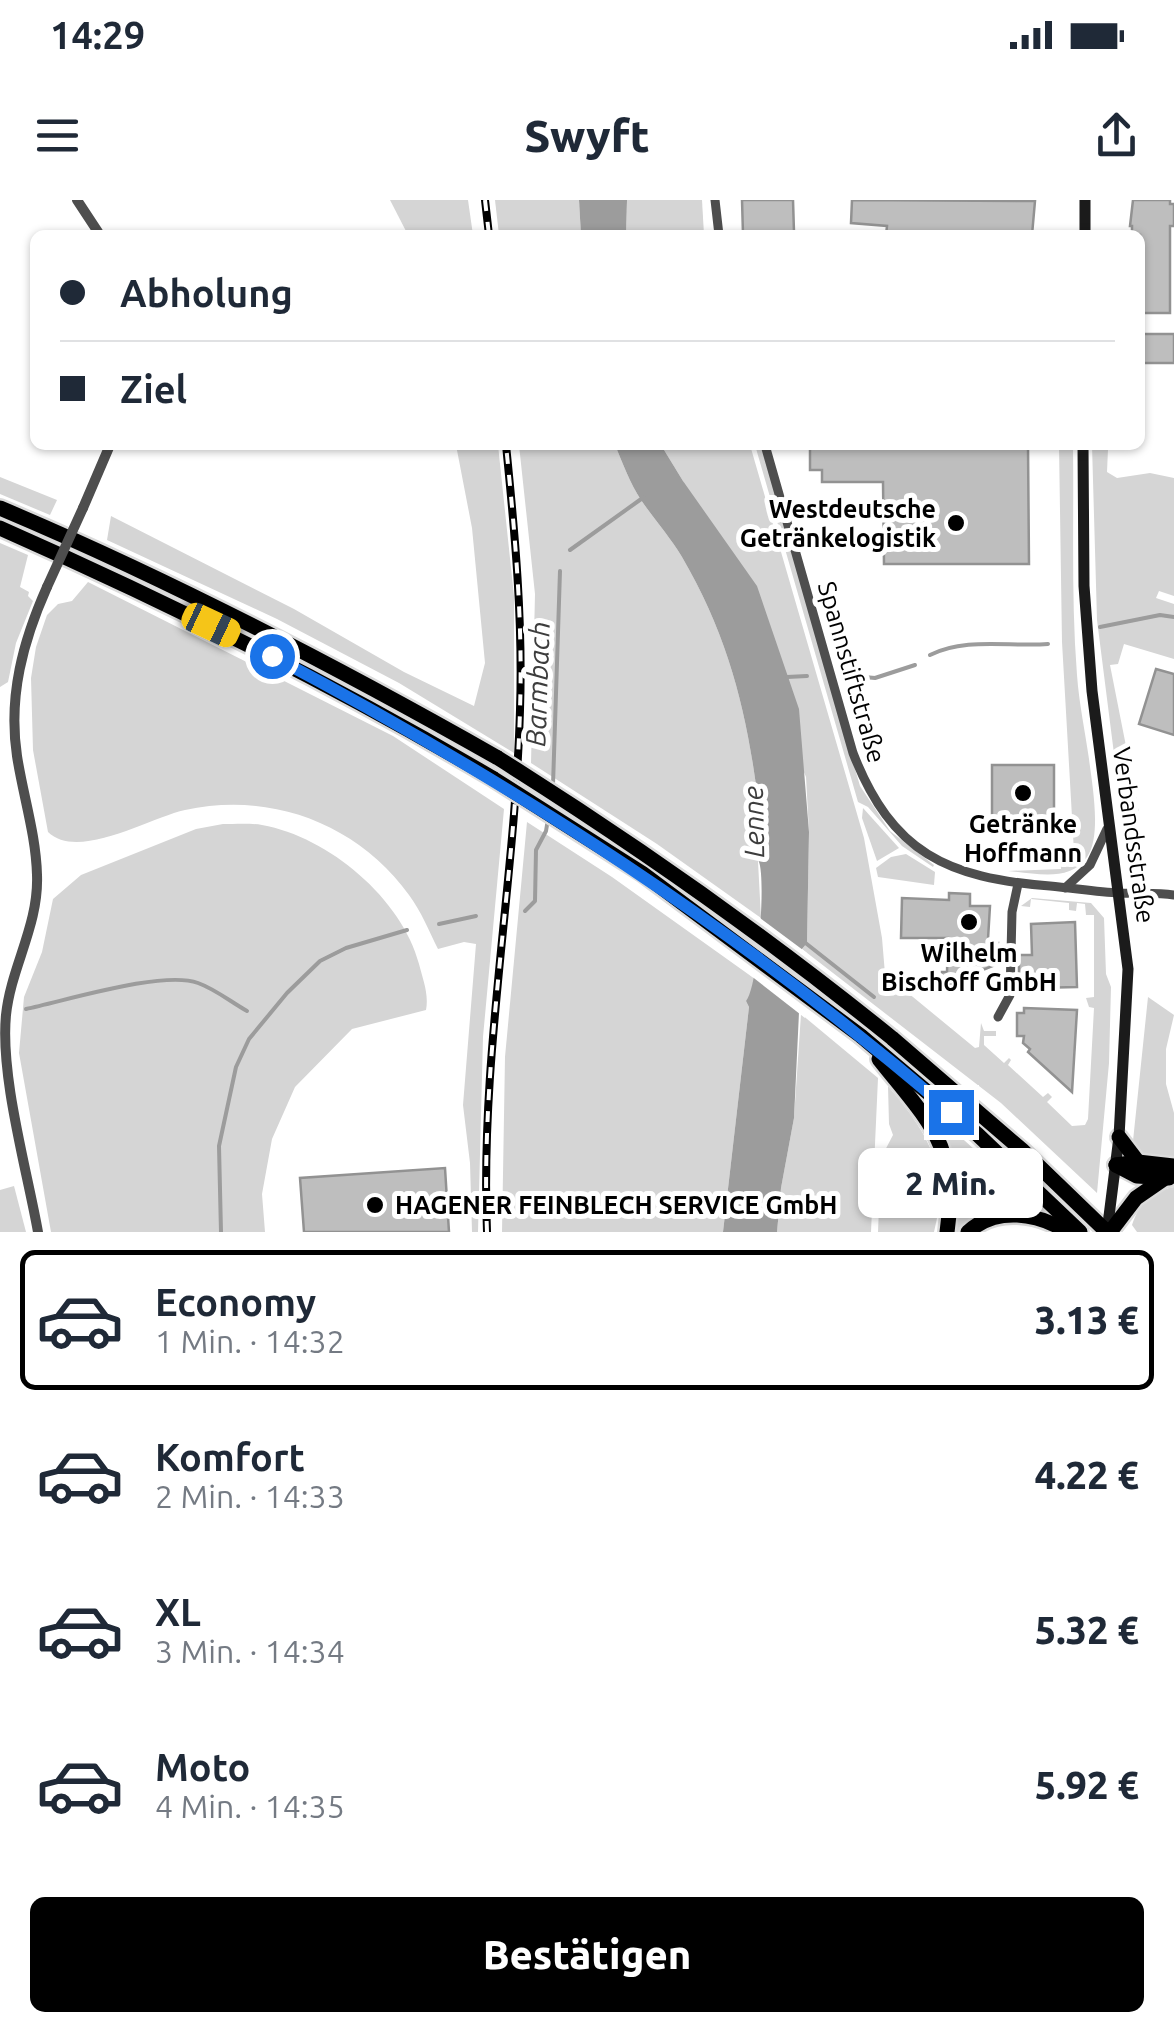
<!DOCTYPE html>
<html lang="de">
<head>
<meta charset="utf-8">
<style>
  :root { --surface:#fff; --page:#f2f2f3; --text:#1f2937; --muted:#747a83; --line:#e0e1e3; --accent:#000 }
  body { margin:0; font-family:Ubuntu,sans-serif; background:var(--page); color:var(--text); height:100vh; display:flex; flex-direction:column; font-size:38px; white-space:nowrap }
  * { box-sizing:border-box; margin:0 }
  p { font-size:32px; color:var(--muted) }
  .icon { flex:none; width:55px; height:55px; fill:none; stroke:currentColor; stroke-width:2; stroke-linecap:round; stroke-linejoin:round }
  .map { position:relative; height:1032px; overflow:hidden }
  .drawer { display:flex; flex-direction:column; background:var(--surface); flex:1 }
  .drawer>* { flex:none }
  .guide { position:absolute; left:30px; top:30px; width:1115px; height:220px; border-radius:15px; box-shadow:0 2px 8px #0004; display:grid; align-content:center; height:220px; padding:0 30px; background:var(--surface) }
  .end { position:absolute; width:45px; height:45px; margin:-22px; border:12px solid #1a73e8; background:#fff; box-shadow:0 0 0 5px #fff }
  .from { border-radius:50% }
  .bubble { position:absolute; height:70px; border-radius:15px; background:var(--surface); box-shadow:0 2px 8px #0004; font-size:32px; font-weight:800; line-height:70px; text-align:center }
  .car { position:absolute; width:30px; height:60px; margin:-30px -15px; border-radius:12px; box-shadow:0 0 8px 2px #0007; background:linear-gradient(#f5c518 24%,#345 0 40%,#f5c518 0 76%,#345 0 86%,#f5c518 0) }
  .guide b { display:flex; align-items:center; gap:35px; height:95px; font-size:38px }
  .guide b+b { border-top:2px solid var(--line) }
  .guide i { width:25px; height:25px; background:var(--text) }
  ul { padding:18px 0 0; list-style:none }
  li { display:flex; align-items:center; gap:30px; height:140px; margin:0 20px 15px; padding:0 10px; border:5px solid transparent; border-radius:15px }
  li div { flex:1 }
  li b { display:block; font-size:38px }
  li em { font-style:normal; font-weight:800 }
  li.current { border-color:var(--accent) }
  li>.icon { width:90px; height:90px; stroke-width:1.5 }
  .button { display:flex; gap:20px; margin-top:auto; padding:20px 30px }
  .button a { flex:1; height:115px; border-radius:15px; background:var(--accent); color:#fff; font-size:40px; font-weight:800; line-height:115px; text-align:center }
  .status { display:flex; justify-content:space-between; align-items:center; height:70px; padding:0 50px; background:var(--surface); direction:ltr }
  .status svg { height:28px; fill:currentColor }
  header { display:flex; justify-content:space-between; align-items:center; height:130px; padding:0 30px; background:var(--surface); font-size:45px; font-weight:800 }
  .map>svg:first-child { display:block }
  .green { fill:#d5d5d5 }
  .water { fill:#9c9c9c }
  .pier { fill:#fff }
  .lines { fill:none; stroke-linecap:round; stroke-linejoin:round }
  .stream { stroke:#9c9c9c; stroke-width:4 }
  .building { fill:#bebebe; stroke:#929292; stroke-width:2.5 }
  .motorway-casing { stroke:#dbdbdb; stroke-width:20 }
  .minor { stroke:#4e4e4e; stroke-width:9 }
  .tertiary { stroke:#4e4e4e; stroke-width:10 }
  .secondary { stroke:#1b1b1b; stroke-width:11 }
  .motorway { stroke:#000; stroke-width:15 }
  .rail-casing { stroke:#000; stroke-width:8 }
  .rail { stroke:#fff; stroke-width:4; stroke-dasharray:11; stroke-linecap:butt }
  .motorway-bridge-casing { stroke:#dbdbdb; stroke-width:20; stroke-linecap:butt }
  .tertiary-bridge { stroke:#4e4e4e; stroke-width:10 }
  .motorway-bridge { stroke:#000; stroke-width:15 }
  .route { stroke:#1a73e8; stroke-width:12 }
  .poi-dot { fill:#000; stroke:#fff; stroke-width:4 }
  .labels { text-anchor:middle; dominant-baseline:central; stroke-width:10; stroke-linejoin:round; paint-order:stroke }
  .poi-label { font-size:25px; font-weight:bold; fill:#000; stroke:#fff }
  .street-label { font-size:25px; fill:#000; stroke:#fff }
  .water-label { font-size:28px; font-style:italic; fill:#3d3d3d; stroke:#fff }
</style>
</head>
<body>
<div class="status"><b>14:29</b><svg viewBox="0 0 49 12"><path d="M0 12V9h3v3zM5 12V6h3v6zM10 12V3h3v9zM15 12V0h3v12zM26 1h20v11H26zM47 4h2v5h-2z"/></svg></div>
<header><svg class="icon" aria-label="menu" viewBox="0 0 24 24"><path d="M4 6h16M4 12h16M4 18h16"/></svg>Swyft<svg class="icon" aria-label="share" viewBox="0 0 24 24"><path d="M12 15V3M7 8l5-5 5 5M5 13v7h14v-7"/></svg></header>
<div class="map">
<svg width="1174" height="1032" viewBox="0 0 1174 1032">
  <rect width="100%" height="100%" fill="#fff"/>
  <!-- green -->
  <g class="green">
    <path d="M390,0H468L473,35H408Z"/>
    <path d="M495,0H579L581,35H499Z"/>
    <path d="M627,0H702L704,35H626Z"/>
    <path d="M456,245H498L514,396V553L399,483L277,419L107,340L111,316L294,409L404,472L474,506L485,463L472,328Z"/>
    <path d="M519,245H615C623,264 630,283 641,300C654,319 670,337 682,357C735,448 751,531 762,635L757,643L761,718L657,644L531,563L535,394Z"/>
    <path d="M661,245H750L864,638L882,738L885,774L975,848L979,847L981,823L984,831H996V836H984V845L1004,863L1009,858L1011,860L1008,865L1043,897L1048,893L1052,897L1047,902L1072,926L1085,925L1088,919L1094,808L1089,807L1086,798L1094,797V715H1086L1085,704L1077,703L1076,711L1069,710V703L1031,699L1030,707L1021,706L1032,698L1091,703L1104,718L1106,774L1111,787L1109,863L1097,993L1001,903L802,749L807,743L809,632L806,577L683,281Z"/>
    <path d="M755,245H761L860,586L890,631L934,665L933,667L902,646L868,607L858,602Z"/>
    <path d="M1059,245H1073C1074,322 1071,399 1077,475C1079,503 1085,531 1089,559C1092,584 1102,636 1087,657C1069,683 1035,673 1008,671L1061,669L1062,653L1074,652L1062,442Z"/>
    <path d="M1092,245H1117L1108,249L1107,272L1117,278L1150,273L1174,278V396L1159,391L1156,398L1174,404V459L1124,444L1118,464L1110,465L1140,617L1135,619L1139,637L1131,654L1127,656L1097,420Z"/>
    <path d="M0,277L57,300L50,315L0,294Z"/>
    <path d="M0,343L28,355L20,387L29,392L28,396L33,401L16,443L8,482L0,487Z"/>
    <path d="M88,382L393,536L504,609L483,837L478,1032H472L470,963L463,905L476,744L464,742L438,749C429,731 421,711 409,695C358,624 271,591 185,610C149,618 78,661 48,632L33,550L31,478L36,447L47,415L58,404L72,401Z"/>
    <path d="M863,608L899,648L877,661L862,618Z"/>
    <path d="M527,622L612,677L755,779L751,797L746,801L749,807L723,1032H502L505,857Z"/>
    <path d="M223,624C235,624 250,623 262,625C329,637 402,699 419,764C423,780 429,794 426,810L352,829L295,887L272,939L262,994L265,1032H51L19,853L24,797L42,752L53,699L81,675L196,629Z"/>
    <path d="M906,654L935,672L934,685L878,677L876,668L891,657Z"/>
    <path d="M1148,797L1174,815L1166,849V884L1174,913V960L1148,958L1135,952L1133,941Z"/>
    <path d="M801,814L878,878L871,1032H777L781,988L794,918Z"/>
    <path d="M888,886C928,933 951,970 934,1032H878L881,958L893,935L889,924Z"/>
    <path d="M922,902L1050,1018L1028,1011L962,1032H952L955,1013Z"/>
    <path d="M14,986L26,1032H0V990Z"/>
    <path d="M1174,987V1032H1137L1132,1025C1139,1003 1151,991 1174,987Z"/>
  </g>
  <!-- water -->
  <g class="water">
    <path d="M579,0H627L626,35H581Z"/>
    <path d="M615,245H661L683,281L757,386L799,509L809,632L807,743L802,749L794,918L781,988L777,1032H723L749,807L746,801C758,787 766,681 759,662C757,656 754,654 749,650L762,635C751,531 735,448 682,357C670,337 654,319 641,300C630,283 623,264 615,245Z"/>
  </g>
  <!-- pier -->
  <path class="pier" d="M756,715L807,753L805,818L750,775Z"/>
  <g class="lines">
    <!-- stream -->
    <g class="stream">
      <path d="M570,350L644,297"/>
      <path d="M1100,427L1160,415L1174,417"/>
      <path d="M930,455C965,437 1009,447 1048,444"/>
      <path d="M853,476L875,478L915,465"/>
      <path d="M787,477L807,476"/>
      <path d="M553,585L560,371"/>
      <path d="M525,711L535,701L536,650L546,631L548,619"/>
      <path d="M439,724L476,716"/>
      <path d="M803,741L874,797"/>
      <path d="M26,809C65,801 163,770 198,783C215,789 231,802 247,811"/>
      <path d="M221,1032L219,946L236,867L249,839L287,793L320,761L346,748L407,730"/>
    </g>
  </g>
  <!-- building -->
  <g class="building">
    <path d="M742,0H793L794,32L743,34Z"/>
    <path d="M852,0L1035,1L1032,35H886L887,26L851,23Z"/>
    <path d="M1133,0H1170V4H1174V26H1170V113H1140V35H1132V26H1130Z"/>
    <rect x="1140" y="134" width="34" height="29"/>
    <path d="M810,245H1028L1029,364H884L883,282H822V270H810Z"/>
    <path d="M1156,469L1174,474V535L1139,524Z"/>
    <path d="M992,565H1054V615L1060,618L1059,625L1052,628L1046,622L992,623Z"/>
    <path d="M949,693L970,694V706H990L988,739L990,744L998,743V764L965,777L968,784L960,787L942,786V772H947L948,738H901L902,698L949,700Z"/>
    <path d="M1075,722L1077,787L1035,788V781H1019V755H1032L1031,724Z"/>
    <path d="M1024,808L1077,810L1072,892L1028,852L1030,849L1023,843L1024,836H1017V813H1024Z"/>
    <path d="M445,968L449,1032H304L300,978Z"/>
  </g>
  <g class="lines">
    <!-- motorway casing -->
    <g class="motorway-casing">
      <g id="motorway">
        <path d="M0,308C171,380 336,466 498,558"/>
        <path d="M0,328C170,403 335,485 494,579"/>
        <path d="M861,836L977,934L1080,1032"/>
        <path d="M892,838L1022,950L1107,1032"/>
        <path d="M879,859C928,921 960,946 947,1032"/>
        <path d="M1119,937L1138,962"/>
        <path d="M1116,965L1137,976L1169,978"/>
        <path d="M1116,965L1138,962L1174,966"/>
        <path d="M968,1032C997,1006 1037,1013 1068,1032"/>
        <path d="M1110,1032L1136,998L1165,978"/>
      </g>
    </g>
    <!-- minor -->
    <g class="minor">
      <path d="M715,0L719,35"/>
      <path d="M765,245L853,553C892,653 947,678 1050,686C1073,688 1097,692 1120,693C1138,694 1156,692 1174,695"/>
      <path d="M1065,688L1090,665L1107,629"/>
      <path d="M998,817L1010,795L1012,712L1018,684"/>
    </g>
    <!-- tertiary -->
    <g class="tertiary">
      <path d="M77,0L100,35"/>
      <path d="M83,308L110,245"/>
      <path d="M38,1032C27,970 0,876 6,815C11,767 39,725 37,675C36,635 23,595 17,556C8,496 23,441 47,387"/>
    </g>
    <!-- secondary -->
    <g class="secondary">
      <path d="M1085,35V0"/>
      <path d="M1083,245L1084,386L1092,491L1128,769L1119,937L1107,1032"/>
    </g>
    <!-- motorway -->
    <use href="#motorway" class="motorway"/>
    <!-- rail casing -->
    <g class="rail-casing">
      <g id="rail">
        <path d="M485,0L489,35"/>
        <path d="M487,1032C480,857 515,684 520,510C523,421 515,334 506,245"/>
      </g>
    </g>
    <!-- rail -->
    <use href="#rail" class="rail"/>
    <!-- motorway-bridge casing -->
    <g class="motorway-bridge-casing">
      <g id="motorway-bridge">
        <path d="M498,558C635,644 766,736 892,838"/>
        <path d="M494,579L642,673L861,836"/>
      </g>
    </g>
    <!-- tertiary-bridge -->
    <path class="tertiary-bridge" d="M47,387L83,308"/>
    <!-- motorway-bridge -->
    <use href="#motorway-bridge" class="motorway-bridge"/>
  </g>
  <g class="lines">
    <!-- route -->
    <path class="route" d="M272,456C520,587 738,729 951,912"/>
  </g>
  <!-- markers -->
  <g class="poi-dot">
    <circle cx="956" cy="323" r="10"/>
    <circle cx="1023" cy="593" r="10"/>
    <circle cx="969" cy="722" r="10"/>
    <circle cx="375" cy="1005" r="10"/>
  </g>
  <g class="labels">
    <!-- poi labels -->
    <g class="poi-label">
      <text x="936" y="309" text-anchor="end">Westdeutsche<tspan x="936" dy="29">Getränkelogistik</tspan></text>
      <text x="1023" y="624">Getränke<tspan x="1023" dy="29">Hoffmann</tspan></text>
      <text x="969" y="753">Wilhelm<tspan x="969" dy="29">Bischoff GmbH</tspan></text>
      <text x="395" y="1005" text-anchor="start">HAGENER FEINBLECH SERVICE GmbH</text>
    </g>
    <!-- street labels -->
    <g class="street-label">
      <text transform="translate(852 472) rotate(74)">Spannstiftstraße</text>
      <text transform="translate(1134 635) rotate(82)">Verbandsstraße</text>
    </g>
    <!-- water labels -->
    <g class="water-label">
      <text transform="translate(537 484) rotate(-88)">Barmbach</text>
      <text transform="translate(753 622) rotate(-91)">Lenne</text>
    </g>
  </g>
</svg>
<i class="end from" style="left:272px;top:456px"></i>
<i class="end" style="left:951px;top:912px"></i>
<div class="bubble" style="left:858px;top:948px;width:185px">2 Min.</div>
<i class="car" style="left:211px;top:425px;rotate:115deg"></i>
<div class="guide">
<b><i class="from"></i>Abholung</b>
<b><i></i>Ziel</b>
</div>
</div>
<section class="drawer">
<ul>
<li class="current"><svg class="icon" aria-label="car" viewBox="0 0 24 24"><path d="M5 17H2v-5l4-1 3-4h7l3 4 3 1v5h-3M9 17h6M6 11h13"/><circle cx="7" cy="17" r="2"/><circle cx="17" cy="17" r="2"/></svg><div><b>Economy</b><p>1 Min. · 14:32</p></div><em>3.13 €</em></li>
<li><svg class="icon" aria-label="car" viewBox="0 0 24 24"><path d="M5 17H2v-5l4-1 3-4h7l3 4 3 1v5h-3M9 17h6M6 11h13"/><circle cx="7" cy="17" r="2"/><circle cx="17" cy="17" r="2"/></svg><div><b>Komfort</b><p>2 Min. · 14:33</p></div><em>4.22 €</em></li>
<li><svg class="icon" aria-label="car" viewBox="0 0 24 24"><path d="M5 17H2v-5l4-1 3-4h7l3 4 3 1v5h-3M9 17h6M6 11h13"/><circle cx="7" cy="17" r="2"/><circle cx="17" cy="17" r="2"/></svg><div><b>XL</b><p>3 Min. · 14:34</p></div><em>5.32 €</em></li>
<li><svg class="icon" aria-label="car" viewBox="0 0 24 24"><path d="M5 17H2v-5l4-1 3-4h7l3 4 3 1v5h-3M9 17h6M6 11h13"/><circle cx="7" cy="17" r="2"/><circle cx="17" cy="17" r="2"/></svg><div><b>Moto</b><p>4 Min. · 14:35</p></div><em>5.92 €</em></li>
</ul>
<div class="button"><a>Bestätigen</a></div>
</section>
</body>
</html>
